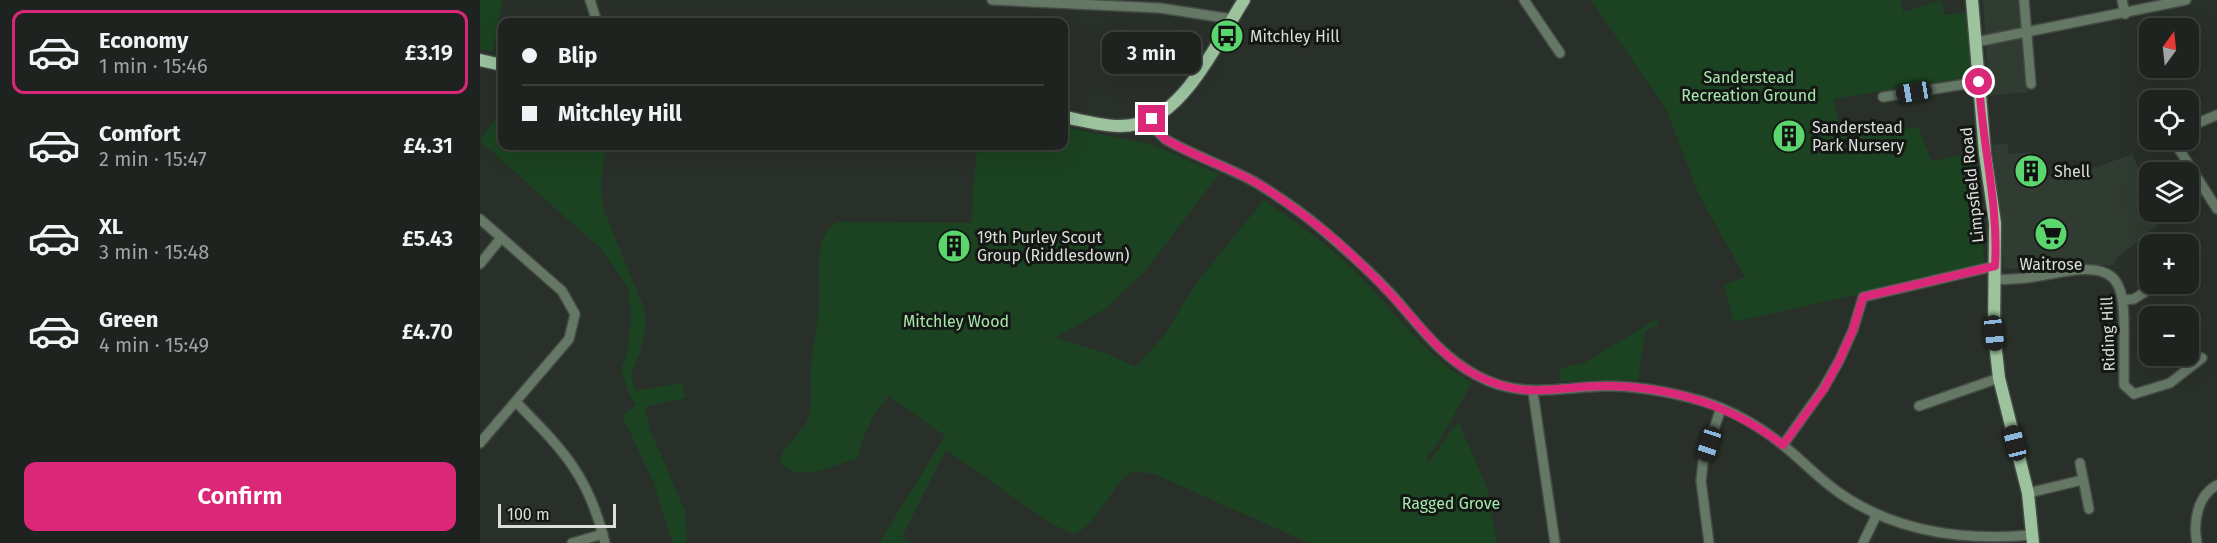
<!DOCTYPE html>
<html lang="en">
<head>
<meta charset="utf-8">
<style>
  :root { --surface:#1f231f; --page:#2c2f2c; --text:#f1f3f6; --muted:#a1a4a4; --line:#3c403d; --accent:#db2777 }
  body { margin:0; font-family:"Fira Sans",sans-serif; background:var(--page); color:var(--text); height:100vh; display:flex; flex-direction:column; font-size:22px; white-space:nowrap }
  * { box-sizing:border-box; margin:0 }
  p { font-size:20px; color:var(--muted) }
  .icon { flex:none; width:33px; height:33px; fill:none; stroke:currentColor; stroke-width:2; stroke-linecap:round; stroke-linejoin:round }
  .map { position:relative; flex:1; overflow:hidden }
  .sheet { display:flex; flex-direction:column; background:var(--surface); width:480px }
  .sheet>* { flex:none }
  .hud { position:absolute; left:18px; top:18px; width:570px; height:132px; border-radius:12px; box-shadow:0 6px 24px #0002,0 0 0 2px var(--line); display:grid; align-content:center; height:132px; padding:0 24px; background:var(--surface) }
  .needle { width:39px; rotate:15deg }
  .controls { position:absolute; left:1659px; top:18px; display:grid; gap:12px }
  .controls a { display:grid; place-items:center; width:60px; height:60px; border-radius:12px; background:var(--surface); box-shadow:0 6px 24px #0002,0 0 0 2px var(--line); font-size:30px }
  .scale { position:absolute; left:18px; bottom:15px; width:118px; box-sizing:border-box; padding-left:6px; border:3px solid #dbdfdb; border-top:0; font-size:16px; line-height:21px; white-space:nowrap; color:#dbdfdb; -webkit-text-stroke:4px #141714; paint-order:stroke }
  .end { position:absolute; width:27px; height:27px; margin:-14px; border:8px solid #db2777; background:#fff; box-shadow:0 0 0 3px #fff }
  .from { border-radius:50% }
  .bubble { position:absolute; height:42px; border-radius:12px; background:var(--surface); box-shadow:0 6px 24px #0002,0 0 0 2px var(--line); font-size:20px; font-weight:600; line-height:42px; text-align:center }
  .car { position:absolute; width:18px; height:36px; margin:-18px -9px; border-radius:8px; box-shadow:0 0 4px 2px #0007; background:linear-gradient(#222 24%,#8ab4d8 0 40%,#222 0 76%,#8ab4d8 0 86%,#222 0) }
  .hud b { display:flex; align-items:center; gap:21px; height:57px; font-size:22px }
  .hud b+b { border-top:2px solid var(--line) }
  .hud i { width:15px; height:15px; background:var(--text) }
  ul { padding:10px 0 0; list-style:none }
  li { display:flex; align-items:center; gap:18px; height:84px; margin:0 12px 9px; padding:0 12px; border:3px solid transparent; border-radius:12px }
  li div { flex:1 }
  li b { display:block; font-size:22px }
  li em { font-style:normal; font-weight:600 }
  li.current { border-color:var(--accent) }
  li>.icon { width:54px; height:54px; stroke-width:1.5 }
  .button { display:flex; gap:12px; margin-top:auto; padding:12px 24px }
  .button a { flex:1; height:69px; border-radius:12px; background:var(--accent); color:#fff; font-size:24px; font-weight:600; line-height:69px; text-align:center }
  main { display:flex; flex:1; min-height:0 }
  .map>svg:first-child { display:block }
  .built { fill:#303b31 }
  .green { fill:#1b4321 }
  .lines { fill:none; stroke-linecap:round; stroke-linejoin:round }
  .minor-casing { stroke:#454b45; stroke-width:12 }
  .major-casing { stroke:#454b45; stroke-width:15 }
  .minor { stroke:#657866; stroke-width:9 }
  .major { stroke:#9cc29e; stroke-width:12 }
  .route { stroke:#db2777; stroke-width:8 }
  .labels { text-anchor:middle; dominant-baseline:central; stroke-width:6; stroke-linejoin:round; paint-order:stroke }
  .poi-label { font-size:16px; fill:#dbdfdb; stroke:#141714; text-anchor:start }
  .park-label { font-size:16px; fill:#a5e7ab; stroke:#141714 }
  .street-label { font-size:16px; fill:#dbdfdb; stroke:#141714 }
</style>
</head>
<body>
<main>
<section class="sheet">
<ul>
<li class="current"><svg class="icon" aria-label="car" viewBox="0 0 24 24"><path d="M5 17H2v-5l4-1 3-4h7l3 4 3 1v5h-3M9 17h6M6 11h13"/><circle cx="7" cy="17" r="2"/><circle cx="17" cy="17" r="2"/></svg><div><b>Economy</b><p>1 min · 15:46</p></div><em>£3.19</em></li>
<li><svg class="icon" aria-label="car" viewBox="0 0 24 24"><path d="M5 17H2v-5l4-1 3-4h7l3 4 3 1v5h-3M9 17h6M6 11h13"/><circle cx="7" cy="17" r="2"/><circle cx="17" cy="17" r="2"/></svg><div><b>Comfort</b><p>2 min · 15:47</p></div><em>£4.31</em></li>
<li><svg class="icon" aria-label="car" viewBox="0 0 24 24"><path d="M5 17H2v-5l4-1 3-4h7l3 4 3 1v5h-3M9 17h6M6 11h13"/><circle cx="7" cy="17" r="2"/><circle cx="17" cy="17" r="2"/></svg><div><b>XL</b><p>3 min · 15:48</p></div><em>£5.43</em></li>
<li><svg class="icon" aria-label="car" viewBox="0 0 24 24"><path d="M5 17H2v-5l4-1 3-4h7l3 4 3 1v5h-3M9 17h6M6 11h13"/><circle cx="7" cy="17" r="2"/><circle cx="17" cy="17" r="2"/></svg><div><b>Green</b><p>4 min · 15:49</p></div><em>£4.70</em></li>
</ul>
<div class="button"><a>Confirm</a></div>
</section>
<div class="map">
<svg width="1737" height="543" viewBox="0 0 1737 543">
  <rect width="100%" height="100%" fill="#292f29"/>
  <!-- built -->
  <g class="built">
    <path d="M1503,0H1541L1548,92L1509,96Z"/>
    <path d="M1527,143L1529,154L1551,152L1557,178L1607,170L1653,154L1660,175L1669,186L1670,212L1692,213L1636,259L1634,265L1524,269L1512,145Z"/>
  </g>
  <!-- green -->
  <g class="green">
    <path d="M0,0H23L13,52L0,49Z"/>
    <path d="M1111,0H1421L1423,12L1462,0L1464,15L1486,13L1491,77L1353,99L1363,137L1438,127L1452,161L1497,152L1502,205L1504,266L1254,322L1244,285L1265,277L1219,195L1186,109Z"/>
    <path d="M14,120L22,122V146H126L121,182L123,208L164,308L166,327L159,355L151,372L155,391L202,383L205,398L165,407L169,427L205,511L207,543H193L173,481L142,416L156,404L150,397L141,369L148,351L151,317L148,288L122,250L0,141Z"/>
    <path d="M584,127L670,144L739,174L666,270L625,309L575,338L626,353L656,367L685,334L717,282L784,200C816,223 851,246 879,275C916,313 945,356 992,383L957,445L946,459L949,462L978,421L1007,487L1017,543H829L674,474L653,471C629,486 620,523 594,534L570,523L466,450L422,537L431,543H399L465,436L409,396C392,414 384,434 377,459C356,464 312,487 300,459C306,442 322,434 328,418C334,403 329,383 331,367C333,345 338,325 339,303C340,278 332,235 358,222L491,223L497,146H584Z"/>
    <path d="M1177,319L1178,325L1165,331L1158,380L1080,381V368L1104,363Z"/>
  </g>
  <g class="lines">
    <!-- minor casing -->
    <g class="minor-casing">
      <g id="minor">
        <path d="M110,0L117,22"/>
        <path d="M512,0L680,8L752,19"/>
        <path d="M1044,0L1080,53"/>
        <path d="M1544,0L1551,84"/>
        <path d="M1642,0L1645,14"/>
        <path d="M1496,42L1706,0"/>
        <path d="M1403,97L1499,82"/>
        <path d="M672,119L677,131L685,139C714,156 746,166 775,182C798,196 824,214 844,231C871,254 897,277 920,304C943,331 963,357 996,375C1041,400 1079,387 1127,386C1155,386 1184,391 1211,398C1244,406 1277,424 1304,446C1323,461 1340,480 1361,494C1418,533 1485,541 1552,535"/>
        <path d="M1708,127L1737,115"/>
        <path d="M1696,140L1697,146L1737,209"/>
        <path d="M0,219L82,291L95,314L89,339L0,443"/>
        <path d="M0,264L21,238"/>
        <path d="M1514,279C1540,281 1563,275 1588,271C1639,263 1644,285 1644,329C1644,347 1644,366 1644,385L1654,394L1690,383L1722,358"/>
        <path d="M1644,300L1654,299L1677,284"/>
        <path d="M1053,392L1075,543"/>
        <path d="M37,403C83,450 109,476 125,543"/>
        <path d="M1439,406L1519,378"/>
        <path d="M1303,445L1343,389L1359,361L1373,330L1383,297L1515,266"/>
        <path d="M1600,463L1609,509"/>
        <path d="M1548,493L1602,480"/>
        <path d="M92,543L123,534"/>
        <path d="M1229,543L1221,481L1223,462L1241,408"/>
        <path d="M1383,543L1397,514"/>
        <path d="M1717,543C1713,522 1717,496 1737,485"/>
      </g>
    </g>
    <!-- major casing -->
    <g class="major-casing">
      <g id="major">
        <path d="M1492,0L1505,154L1515,223L1514,333L1519,378L1548,493L1553,543"/>
        <path d="M0,60L22,65"/>
        <path d="M584,117C607,121 634,130 657,124C705,114 739,39 764,0"/>
      </g>
    </g>
    <!-- minor -->
    <use href="#minor" class="minor"/>
    <!-- major -->
    <use href="#major" class="major"/>
  </g>
  <g class="lines">
    <!-- route -->
    <path class="route" d="M672,119L677,131L685,139C713,156 746,166 775,182C798,195 821,213 842,229C869,251 894,276 917,301C944,330 964,360 1000,377C1049,401 1080,385 1129,386C1193,387 1252,406 1303,445L1344,389L1359,361L1373,330L1383,297L1515,266C1519,205 1502,144 1499,82"/>
  </g>
  <!-- icons -->
  <defs>
    <g id="bus-disc" transform="scale(1.725)"><circle r="9.5" fill="#5bd56e" stroke="#141714"/><path d="M-5-6H5V4H4V6H2V4H-2V6H-4V4H-5ZM-3.5-4V0h7V-4ZM-3.5 1.2v1.5H-2V1.2ZM2 1.2v1.5H3.5V1.2Z" fill="#111"/></g>
    <g id="building-disc" transform="scale(1.725)"><circle r="9.5" fill="#5bd56e" stroke="#141714"/><path d="M-4-6H4V6H1V3H-1V6H-4ZM-2.5-4.3h1.7v1.8h-1.7ZM.8-4.3h1.7v1.8H.8ZM-2.5-1h1.7V.8h-1.7ZM.8-1h1.7V.8H.8Z" fill="#111"/></g>
    <g id="supermarket-disc" transform="scale(1.725)"><circle r="9.5" fill="#5bd56e" stroke="#141714"/><path d="M-6-5.5h2.5l.6 2H6L4.5 2H-2.5L-4.4-4H-6ZM-1.5 3.2a1.3 1.3 0 1 0 .1 0ZM3 3.2a1.3 1.3 0 1 0 .1 0Z" fill="#111"/></g>
  </defs>
  <g fill-rule="evenodd">
    <use href="#bus-disc" x="747" y="36"/>
    <use href="#building-disc" x="1309" y="136"/>
    <use href="#building-disc" x="1551" y="171"/>
    <use href="#supermarket-disc" x="1571" y="234"/>
    <use href="#building-disc" x="474" y="246"/>
  </g>
  <g class="labels">
    <!-- poi labels -->
    <g class="poi-label">
      <text x="770" y="36">Mitchley Hill</text>
      <text x="1332" y="127">Sanderstead<tspan x="1332" dy="18">Park Nursery</tspan></text>
      <text x="1574" y="171">Shell</text>
      <text x="497" y="237">19th Purley Scout<tspan x="497" dy="18">Group (Riddlesdown)</tspan></text>
      <text x="1571" y="264" text-anchor="middle">Waitrose</text>
    </g>
    <!-- park labels -->
    <g class="park-label">
      <text x="1269" y="77">Sanderstead<tspan x="1269" dy="18">Recreation Ground</tspan></text>
      <text x="476" y="321">Mitchley Wood</text>
      <text x="971" y="503">Ragged Grove</text>
    </g>
    <!-- street labels -->
    <g class="street-label">
      <text transform="translate(1492 185) rotate(-96)">Limpsfield Road</text>
      <text transform="translate(1628 334) rotate(-92)">Riding Hill</text>
    </g>
  </g>
</svg>
<div class="controls">
<a><svg class="needle" viewBox="-14 -14 28 28"><path d="M0-13l5 13h-10z" fill="#e53935"/><path d="M0 13l5-13h-10z" fill="#a1a4a4"/></svg></a>
<a><svg class="icon" aria-label="locate" viewBox="0 0 24 24"><circle cx="12" cy="12" r="6"/><path d="M12 2v4M12 18v4M2 12h4M18 12h4"/></svg></a>
<a><svg class="icon" aria-label="layers" viewBox="0 0 24 24"><path d="M12 4l9 5-9 5-9-5zM3 14l9 5 9-5"/></svg></a>
<a>+</a>
<a>−</a>
</div>
<div class="scale">100 m</div>
<i class="end from" style="left:1499px;top:82px"></i>
<i class="end" style="left:672px;top:119px"></i>
<div class="bubble" style="left:622px;top:32px;width:99px">3 min</div>
<i class="car" style="left:1434px;top:92px;rotate:261deg"></i>
<i class="car" style="left:1514px;top:333px;rotate:174deg"></i>
<i class="car" style="left:1535px;top:443px;rotate:346deg"></i>
<i class="car" style="left:1229px;top:444px;rotate:198deg"></i>
<div class="hud">
<b><i class="from"></i>Blip</b>
<b><i></i>Mitchley Hill</b>
</div>
</div>
</main>
</body>
</html>
